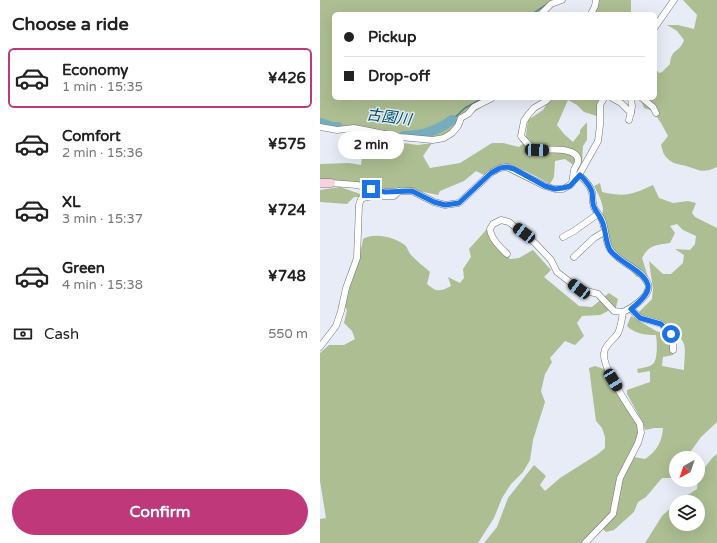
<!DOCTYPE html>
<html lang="en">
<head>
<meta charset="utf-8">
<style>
  :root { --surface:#fff; --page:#f6f6f6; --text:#222; --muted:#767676; --line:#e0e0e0; --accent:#bf397a }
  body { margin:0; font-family:"Varela Round","Noto Sans JP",sans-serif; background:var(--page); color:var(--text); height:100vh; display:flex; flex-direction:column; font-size:15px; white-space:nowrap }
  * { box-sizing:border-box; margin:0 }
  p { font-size:13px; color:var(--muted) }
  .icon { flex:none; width:22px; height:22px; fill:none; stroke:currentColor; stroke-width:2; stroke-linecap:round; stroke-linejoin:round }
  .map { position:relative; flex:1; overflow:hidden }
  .sheet { display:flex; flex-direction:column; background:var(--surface); width:320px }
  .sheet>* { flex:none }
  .hud { position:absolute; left:12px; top:12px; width:325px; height:88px; border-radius:6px; box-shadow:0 4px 16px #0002; display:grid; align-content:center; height:88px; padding:0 12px; background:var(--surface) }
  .needle { width:26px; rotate:220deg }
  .controls { position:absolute; left:349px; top:451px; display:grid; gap:8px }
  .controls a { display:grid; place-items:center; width:36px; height:36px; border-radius:50%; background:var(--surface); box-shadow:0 4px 16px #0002; font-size:20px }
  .end { position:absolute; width:18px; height:18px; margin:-9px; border:5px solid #1a73e8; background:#fff; box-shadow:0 0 0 2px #fff }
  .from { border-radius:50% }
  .bubble { position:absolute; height:28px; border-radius:14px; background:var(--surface); box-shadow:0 4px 16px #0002; font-size:13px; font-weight:700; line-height:28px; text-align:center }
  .car { position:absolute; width:12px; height:24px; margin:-12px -6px; border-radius:5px; box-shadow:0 0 3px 1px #0007; background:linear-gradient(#222 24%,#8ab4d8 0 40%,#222 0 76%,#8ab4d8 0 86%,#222 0) }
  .hud b { display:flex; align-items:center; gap:14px; height:38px; font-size:15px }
  .hud b+b { border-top:1px solid var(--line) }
  .hud i { width:10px; height:10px; background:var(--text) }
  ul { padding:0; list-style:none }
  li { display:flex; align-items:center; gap:12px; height:60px; margin:0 8px 6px; padding:0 4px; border:2px solid transparent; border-radius:6px }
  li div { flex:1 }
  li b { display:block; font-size:15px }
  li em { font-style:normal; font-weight:700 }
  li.on { border-color:var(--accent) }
  li>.icon { width:36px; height:36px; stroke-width:1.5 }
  h2 { padding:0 12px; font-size:18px; line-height:48px }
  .pay { display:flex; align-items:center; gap:10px; height:44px; padding:0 12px; font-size:15px }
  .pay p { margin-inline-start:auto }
  .button { display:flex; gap:8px; margin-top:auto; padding:8px 12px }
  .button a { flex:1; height:46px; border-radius:24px; background:var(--accent); color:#fff; font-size:16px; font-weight:700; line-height:46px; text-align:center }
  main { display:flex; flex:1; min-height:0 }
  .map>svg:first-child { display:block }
  .forest { fill:#adbe92 }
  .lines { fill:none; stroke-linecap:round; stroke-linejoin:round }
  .stream { stroke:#577f8b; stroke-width:1.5 }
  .river { stroke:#75adbd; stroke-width:10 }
  .street-casing { stroke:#70747e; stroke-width:7 }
  .secondary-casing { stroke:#70747e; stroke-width:9 }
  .street { stroke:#fff; stroke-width:6 }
  .secondary { stroke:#f8d1df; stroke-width:8 }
  .route { stroke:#1a73e8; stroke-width:5 }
  .labels { text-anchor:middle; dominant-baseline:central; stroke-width:3; stroke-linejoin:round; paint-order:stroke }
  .water-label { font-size:15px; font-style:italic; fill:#056; stroke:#e7ecf7 }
</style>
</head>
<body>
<main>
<section class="sheet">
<h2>Choose a ride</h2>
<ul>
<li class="on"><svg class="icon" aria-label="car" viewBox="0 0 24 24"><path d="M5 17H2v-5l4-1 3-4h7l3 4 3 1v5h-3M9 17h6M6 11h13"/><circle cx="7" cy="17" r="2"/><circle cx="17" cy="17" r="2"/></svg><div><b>Economy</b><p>1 min · 15:35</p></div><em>¥426</em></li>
<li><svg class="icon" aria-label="car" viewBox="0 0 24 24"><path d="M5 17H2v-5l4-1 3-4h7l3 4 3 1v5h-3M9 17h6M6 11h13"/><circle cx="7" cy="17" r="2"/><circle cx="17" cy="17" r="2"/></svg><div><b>Comfort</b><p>2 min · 15:36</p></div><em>¥575</em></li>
<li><svg class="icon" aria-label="car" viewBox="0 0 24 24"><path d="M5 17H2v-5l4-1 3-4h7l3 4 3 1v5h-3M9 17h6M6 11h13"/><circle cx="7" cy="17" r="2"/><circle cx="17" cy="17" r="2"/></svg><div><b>XL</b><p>3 min · 15:37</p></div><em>¥724</em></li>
<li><svg class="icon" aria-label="car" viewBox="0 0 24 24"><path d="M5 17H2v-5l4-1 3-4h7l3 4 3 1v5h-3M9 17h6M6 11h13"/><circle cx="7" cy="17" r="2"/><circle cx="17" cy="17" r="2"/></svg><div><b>Green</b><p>4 min · 15:38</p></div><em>¥748</em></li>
</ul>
<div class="pay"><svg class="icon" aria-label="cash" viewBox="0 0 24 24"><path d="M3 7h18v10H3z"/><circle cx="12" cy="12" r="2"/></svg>Cash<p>550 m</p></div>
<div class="button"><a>Confirm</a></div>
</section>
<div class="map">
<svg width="397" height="543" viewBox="0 0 397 543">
  <rect width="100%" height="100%" fill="#e7ecf7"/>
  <!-- forest -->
  <g class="forest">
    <path d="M0,0H244L231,6L224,14H14V98H174L142,121L124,136L110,138L50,134L0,119Z"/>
    <path d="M276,0H311V14H270Z"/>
    <path d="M363,0H397V167C382,174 380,170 366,166C358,164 352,164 346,157C343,154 342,148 341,145L348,136L341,123L333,111L324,108L320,98H335V68L339,73L342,72L350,64C351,48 360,53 364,40L357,31L347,25H358L374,29L377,15Z"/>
    <path d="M227,98H285L280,117L264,112L257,105L248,100L237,125L244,134L253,142L260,133V130L267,122V140L263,146L262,163L256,167L245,159L235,161L234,177L230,184C217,177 193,162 177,167C173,169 168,172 164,175L156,171L144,181L120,191L118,195L93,190L64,189L0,181V164L29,163L41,165L44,138L98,145L112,143L103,156L110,168L140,163L172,143H183L199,147L205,142L208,120L223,110L228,102Z"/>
    <path d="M280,183L282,192C306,197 311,195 333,185L339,198L353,203L368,201L376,203L372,213L375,217L397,228V422L381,437L366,458H356V471L351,478H342L326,497L318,502L314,512L294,530L286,532L281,527L264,543H164L177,527L188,498L214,465L226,476L220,485L225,491L240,478L278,454L285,448V437L282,428L276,421L269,368L275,366L287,370L315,416L319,429L321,441L314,457L325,459C337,451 342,442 343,428H334L325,430L323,423L307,394V390L330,382V371L318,373L317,369C322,368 329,367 333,364C338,359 337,342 336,335C325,335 315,334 307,326L311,316L336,331L346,334L352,339L355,348L353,355L343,357L342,366L364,370C364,362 366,351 364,344C359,328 329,327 319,312L332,299L333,289L329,261L343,274H351L363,263L364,255L355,249L370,250L375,244L376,236L363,230L357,224L350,226L355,233L350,243C336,245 329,245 322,258L328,277H317C303,263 287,247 281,227C279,222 283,215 283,209C282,201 278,193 274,186Z"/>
    <path d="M20,187L49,197H34L27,204L0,202V190Z"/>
    <path d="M167,229L174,242L190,259L199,258L213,250L231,270L224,277L259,306L272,307L289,293L298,299L296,307L280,315L262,316L257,323L264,336L255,345L245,341L230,358L232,362L225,374L221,391L225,402L213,440L210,460L203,472L191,484L182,498L174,518L158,543H0V519L6,518L0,481V353L9,345H24L35,339L32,331L24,323L27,310L20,301C23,279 40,262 43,239C54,232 75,237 85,245C88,248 88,252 91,255C97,261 104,267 110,272L107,284C116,292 120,292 131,286L128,277L140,283L144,278L143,269L151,257L149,249Z"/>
    <path d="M397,454V543H325L342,516L356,503V524H378V502H357L377,489L378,476L393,457Z"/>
  </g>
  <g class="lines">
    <!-- stream -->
    <g class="stream">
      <path d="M212,14L227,4"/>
      <path d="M132,120L145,108L163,98"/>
    </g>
    <!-- river -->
    <g class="river">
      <path d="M0,123L13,127H18"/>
      <path d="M84,136C102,136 117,131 132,120"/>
    </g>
    <!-- street casing -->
    <g class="street-casing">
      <g id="street">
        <path d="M221,14L231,4L242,0"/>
        <path d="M271,14L275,6L276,0"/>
        <path d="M335,27L354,0"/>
        <path d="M229,98L226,101L214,108L208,115L204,121L201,136C206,142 209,147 217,150C227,150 260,146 258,162C257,165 255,167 254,170C253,174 253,179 252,183"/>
        <path d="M292,98L301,103L311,113"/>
        <path d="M322,98L333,107L336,113"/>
        <path d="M309,120L312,107L311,98"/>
        <path d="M0,127L17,130L34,128L80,137L113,140L124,138L132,133L138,126L141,118L148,114L154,107L172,98"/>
        <path d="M259,175C265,180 270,185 272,192C273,197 272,202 274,207C276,212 280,215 282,220C286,229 285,241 290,249C299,264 321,267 328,284C332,295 312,308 303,312C302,318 301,327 298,333C294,340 285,344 284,353C282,369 311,410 320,424L321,433L318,443L300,478L293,514L265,543"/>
        <path d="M11,183L37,185L65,192L92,191L114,202L125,205L139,203L171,173L180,168L187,167L225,186L235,189H243L250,185L259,175L278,141L280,125V105L284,98"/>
        <path d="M243,237L254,231L278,214"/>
        <path d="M187,254C180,247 171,239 170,229L173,224L181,220L189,222L215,243L231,260L237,272L259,289L278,294L294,311L303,312"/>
        <path d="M254,257L274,238L284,232"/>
        <path d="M311,309L320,318L341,324L350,332L353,341V350"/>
        <path d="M0,347L16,326L21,311L26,288L37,258L39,205L41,199C52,194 63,197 74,196L79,191"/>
      </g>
    </g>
    <!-- secondary casing -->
    <g class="secondary-casing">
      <path id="secondary" d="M0,183H11"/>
    </g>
    <!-- street -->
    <use href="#street" class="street"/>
    <!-- secondary -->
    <use href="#secondary" class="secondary"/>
  </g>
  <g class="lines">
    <!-- route -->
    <path class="route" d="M51,189L65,192L92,191L114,202L125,205L139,203L171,173L180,168L187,167L194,169L225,186L235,189L243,188L250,186L260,175C265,180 270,185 272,192C273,197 272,203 274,207C276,212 280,216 282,221C286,230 285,241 290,250C299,263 324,270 328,285C330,294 317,304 311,309L320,318L341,324L351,334"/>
  </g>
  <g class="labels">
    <!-- water labels -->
    <g class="water-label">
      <text transform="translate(69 117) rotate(7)">古園川</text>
    </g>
  </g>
</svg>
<div class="controls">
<a><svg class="needle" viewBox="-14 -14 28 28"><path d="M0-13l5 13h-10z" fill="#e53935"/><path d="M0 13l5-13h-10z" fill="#767676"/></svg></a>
<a><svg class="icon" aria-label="layers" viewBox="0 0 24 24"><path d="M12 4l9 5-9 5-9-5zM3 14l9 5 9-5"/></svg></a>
</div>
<i class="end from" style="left:351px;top:334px"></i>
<i class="end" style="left:51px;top:189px"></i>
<div class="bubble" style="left:18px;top:131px;width:66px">2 min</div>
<i class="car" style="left:217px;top:150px;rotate:92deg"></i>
<i class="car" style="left:204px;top:233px;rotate:307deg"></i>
<i class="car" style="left:259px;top:289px;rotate:307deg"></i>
<i class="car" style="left:293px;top:380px;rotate:149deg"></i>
<div class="hud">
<b><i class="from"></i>Pickup</b>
<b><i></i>Drop-off</b>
</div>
</div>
</main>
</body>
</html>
